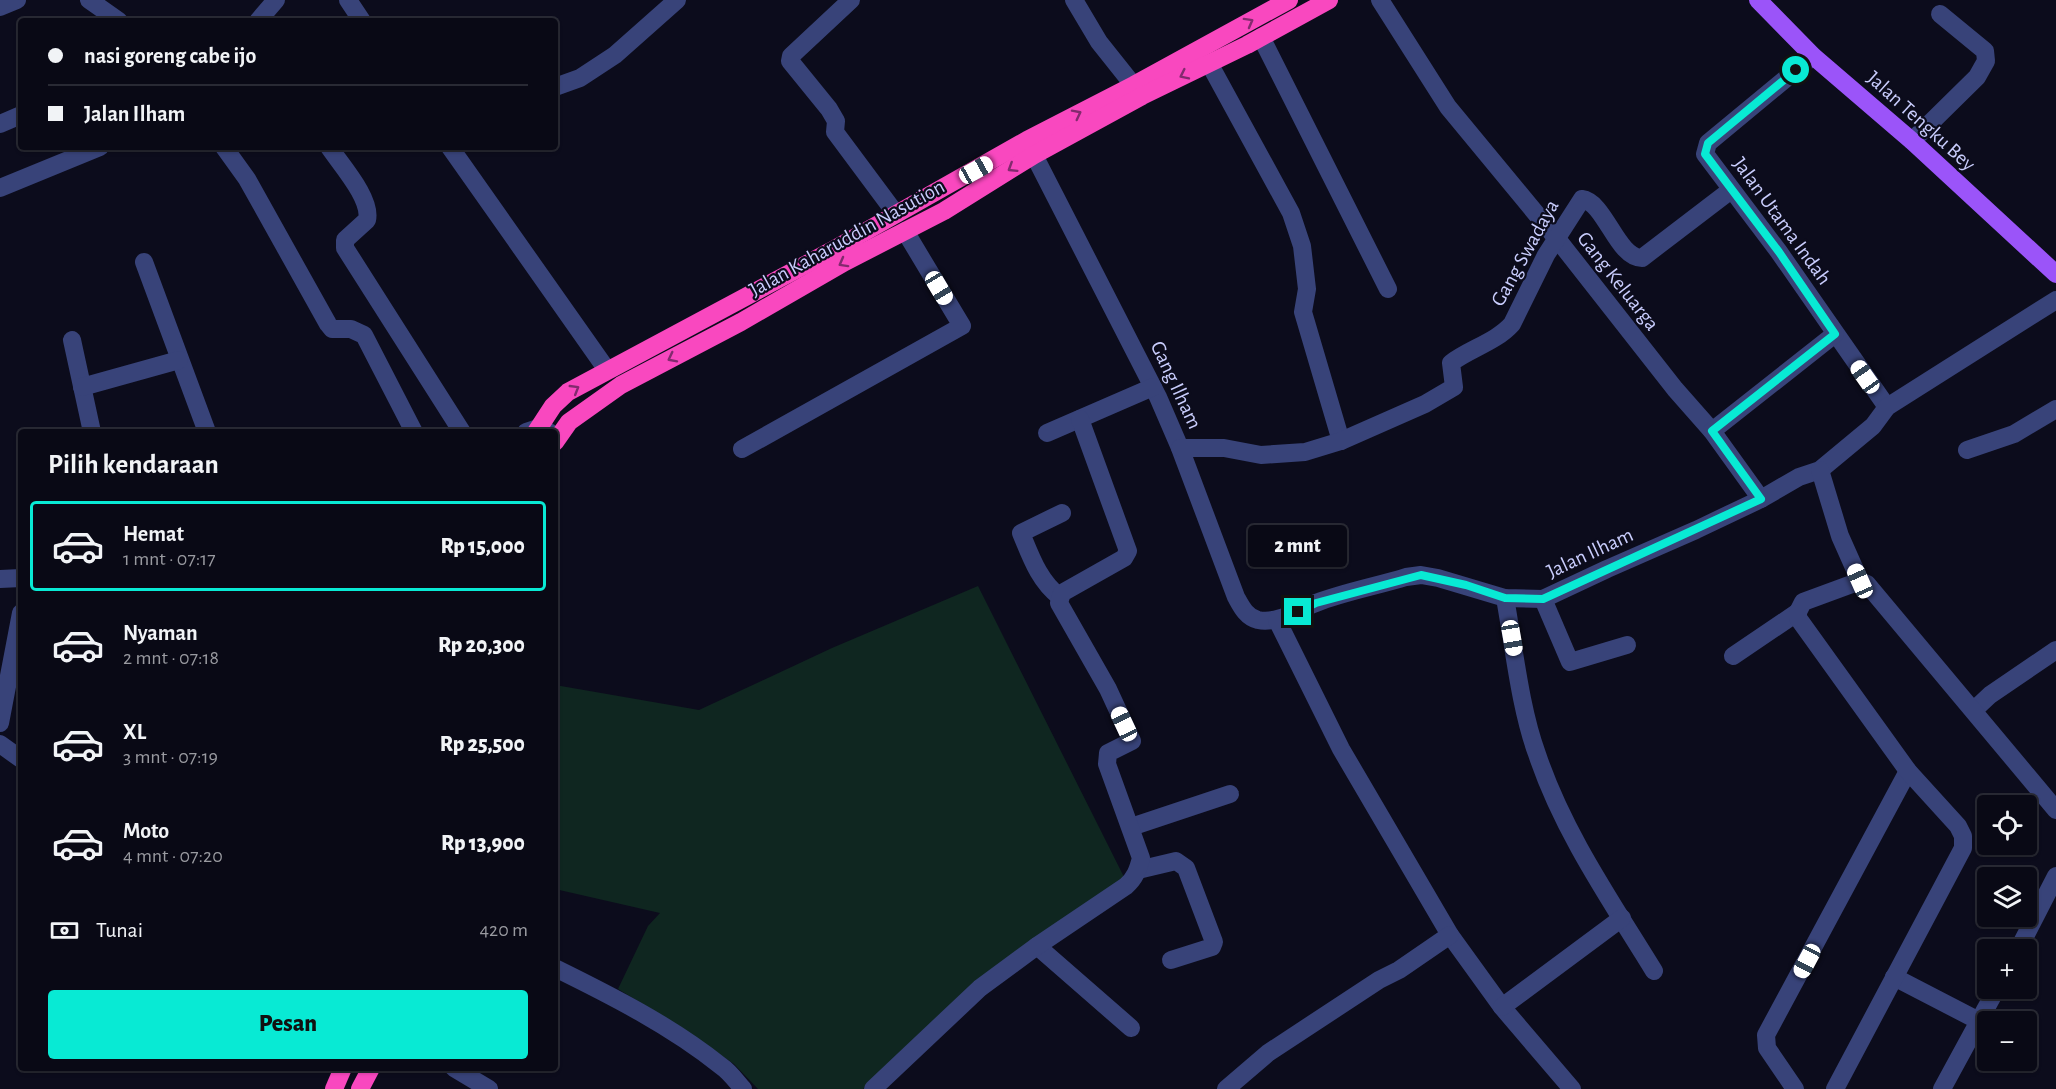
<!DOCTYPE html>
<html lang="id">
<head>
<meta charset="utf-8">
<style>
  :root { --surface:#090915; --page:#12121e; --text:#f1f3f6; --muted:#999aa0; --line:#292a34; --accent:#08ead4 }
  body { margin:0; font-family:"Alegreya Sans",sans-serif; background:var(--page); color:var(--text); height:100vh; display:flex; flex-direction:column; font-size:22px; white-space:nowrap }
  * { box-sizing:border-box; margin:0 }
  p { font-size:20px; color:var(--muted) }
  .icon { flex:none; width:33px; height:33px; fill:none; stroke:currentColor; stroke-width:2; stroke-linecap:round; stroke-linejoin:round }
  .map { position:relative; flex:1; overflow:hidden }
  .sheet { position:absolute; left:18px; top:429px; width:540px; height:642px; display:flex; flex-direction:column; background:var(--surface); border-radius:6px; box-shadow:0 2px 4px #0004,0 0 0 2px var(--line) }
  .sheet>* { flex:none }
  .top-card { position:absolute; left:18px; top:18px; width:540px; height:132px; border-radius:6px; box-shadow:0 2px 4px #0004,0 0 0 2px var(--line); display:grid; align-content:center; height:132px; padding:0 30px; background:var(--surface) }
  .tools { position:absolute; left:1977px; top:795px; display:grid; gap:12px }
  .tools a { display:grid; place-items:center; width:60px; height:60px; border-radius:6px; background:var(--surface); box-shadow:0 2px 4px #0004,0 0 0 2px var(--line); font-size:30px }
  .end { position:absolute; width:27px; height:27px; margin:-14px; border:8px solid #08ead4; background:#111; box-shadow:0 0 0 3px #111 }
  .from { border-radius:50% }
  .bubble { position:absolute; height:42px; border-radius:6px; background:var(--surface); box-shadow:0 2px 4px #0004,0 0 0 2px var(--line); font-size:20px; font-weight:800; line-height:42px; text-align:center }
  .car { position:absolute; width:18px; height:36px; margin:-18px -9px; border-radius:8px; box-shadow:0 0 4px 2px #0007; background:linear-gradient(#fff 24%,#345 0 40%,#fff 0 76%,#345 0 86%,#fff 0) }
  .top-card b { display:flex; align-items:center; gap:21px; height:57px; font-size:22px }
  .top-card b+b { border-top:2px solid var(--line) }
  .top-card i { width:15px; height:15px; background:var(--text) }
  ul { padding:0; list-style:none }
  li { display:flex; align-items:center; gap:18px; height:90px; margin:0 12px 9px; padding:0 18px; border:3px solid transparent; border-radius:6px }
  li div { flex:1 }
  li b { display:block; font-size:22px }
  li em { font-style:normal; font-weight:800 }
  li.selected { border-color:var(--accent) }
  li>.icon { width:54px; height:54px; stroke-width:1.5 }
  h2 { padding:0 30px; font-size:27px; line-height:72px }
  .pay { display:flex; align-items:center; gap:15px; height:66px; padding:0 30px; font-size:22px }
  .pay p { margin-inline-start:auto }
  .action { display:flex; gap:12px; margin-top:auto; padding:12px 30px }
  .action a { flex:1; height:69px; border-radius:6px; background:var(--accent); color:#111; font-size:24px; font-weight:800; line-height:69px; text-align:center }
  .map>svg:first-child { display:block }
  .green { fill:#0f2620 }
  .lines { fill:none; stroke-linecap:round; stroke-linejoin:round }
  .minor { stroke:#384379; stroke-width:18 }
  .major { stroke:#9b54f9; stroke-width:18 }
  .highway { stroke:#f948bf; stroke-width:18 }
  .oneway { stroke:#822a6e }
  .route { stroke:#08ead4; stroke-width:8 }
  .labels { text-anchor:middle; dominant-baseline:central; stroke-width:4.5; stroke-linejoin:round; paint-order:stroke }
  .street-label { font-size:21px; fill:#c9cdfd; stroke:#0c0c1c }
</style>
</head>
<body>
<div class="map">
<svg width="2056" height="1089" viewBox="0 0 2056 1089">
  <rect width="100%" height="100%" fill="#0c0c1c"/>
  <!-- green -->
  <path class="green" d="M978,586L1124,877L920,1036L863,1089H758L734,1064L679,1026L618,989L648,926L660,913L555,889V685L699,710L832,648Z"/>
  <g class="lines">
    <!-- minor -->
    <g class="minor">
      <path d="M89,0L119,21"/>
      <path d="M348,0L362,21"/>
      <path d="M851,0L791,56L790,61L829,109L836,121L835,132L896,214"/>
      <path d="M1074,0L1099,42L1142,96"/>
      <path d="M1380,0L1448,107L1562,245L1675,389L1712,431L1761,499"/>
      <path d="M0,7L17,0"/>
      <path d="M258,21L276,0"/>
      <path d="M1261,37L1388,289"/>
      <path d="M1813,56L1708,143L1705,154L1779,252L1887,407"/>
      <path d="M1209,63L1291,213L1302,246L1307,289L1303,312L1341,441"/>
      <path d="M555,87L580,78L615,55L677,0"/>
      <path d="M0,124L21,115"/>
      <path d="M1912,141L1977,77L1986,61L1985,51L1940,14"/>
      <path d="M224,147L247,179L328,324L332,329H351L364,335L414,432"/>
      <path d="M329,147C341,165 372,199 367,220L345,240V248L462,432"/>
      <path d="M450,147L607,370"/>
      <path d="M1034,155L1158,397L1180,448L1236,597C1241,606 1246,617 1258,620C1278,624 1297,610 1316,603C1344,592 1377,586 1406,577L1421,575L1438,578L1505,598L1543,599L1607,569L1696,530L1761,499L1799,477L1820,470L1873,426L1887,407L2056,300"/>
      <path d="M0,188L100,147"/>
      <path d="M144,262L207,432"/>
      <path d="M72,340L92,432"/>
      <path d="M82,387L179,360"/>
      <path d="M1712,431L1835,334"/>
      <path d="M526,432L538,428L549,432"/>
      <path d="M1047,433L1153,387"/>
      <path d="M1180,448H1224L1261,455L1305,452L1341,441L1425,404L1454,387L1451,363C1469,349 1496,342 1512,324L1546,255L1582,199C1605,202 1617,258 1642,258L1731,190"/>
      <path d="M742,449L962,326L905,231"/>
      <path d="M1967,450L2014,434L2056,409"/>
      <path d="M1820,470L1840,536L1860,581"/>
      <path d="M0,579L21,578"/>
      <path d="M1060,597C1039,581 1031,557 1021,533L1062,513"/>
      <path d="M1505,598C1514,647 1520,708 1537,754C1563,832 1611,901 1654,971"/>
      <path d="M1543,599L1570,662L1627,645"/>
      <path d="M1277,620L1341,749L1450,935L1502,1007L1572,1089"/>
      <path d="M1733,656L1798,612"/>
      <path d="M1974,710L1990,695L2056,650"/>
      <path d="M0,723L21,613"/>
      <path d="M0,744L21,759"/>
      <path d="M1131,827L1230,794"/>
      <path d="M1138,870L1176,861L1186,868L1214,942L1212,947L1171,960"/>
      <path d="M1037,946L1131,1028"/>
      <path d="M2018,950L2056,876"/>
      <path d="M555,968C612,996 671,1026 721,1066C730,1072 736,1081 743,1089"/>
      <path d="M1894,977L1979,1021"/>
      <path d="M1502,1007L1622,918"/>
      <path d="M454,1068L489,1089"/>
      <path d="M873,1089L980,988L1037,946L1126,886C1135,878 1138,870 1141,858L1107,764L1108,753L1132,741L1108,689L1059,603L1062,593L1124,558L1128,551L1080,419"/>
      <path d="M1226,1089L1268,1053L1379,980L1399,970L1450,935"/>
      <path d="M1795,1089L1767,1048L1766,1035L1908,771"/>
      <path d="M1835,1089L1963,848V836L1958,826L1908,771L1798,618V612L1803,602L1860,581L1867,584L2056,810"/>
      <path d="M1942,1089L1997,988"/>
    </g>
    <!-- major -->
    <path class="major" d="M1758,0L1813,56L1912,141L2056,274"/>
    <!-- highway -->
    <g class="highway">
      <path d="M536,432L553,406L568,392L831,251L1027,140L1134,85L1289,0"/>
      <path d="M555,442L569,422L621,385L741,322L845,262L944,211L1034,155L1142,96L1247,45L1329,0"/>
      <path d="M334,1089L343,1068"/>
      <path d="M360,1089L371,1068"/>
    </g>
  </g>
  <!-- one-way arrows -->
  <defs><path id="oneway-chevron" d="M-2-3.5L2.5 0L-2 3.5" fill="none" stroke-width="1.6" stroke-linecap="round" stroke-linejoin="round" transform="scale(1.5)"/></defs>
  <g class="oneway">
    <use href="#oneway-chevron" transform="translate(1249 22) rotate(-29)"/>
    <use href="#oneway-chevron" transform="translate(1184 75) rotate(154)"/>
    <use href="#oneway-chevron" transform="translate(1077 114) rotate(-27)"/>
    <use href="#oneway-chevron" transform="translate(1012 168) rotate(148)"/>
    <use href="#oneway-chevron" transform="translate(843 263) rotate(151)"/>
    <use href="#oneway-chevron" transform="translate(672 358) rotate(153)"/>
    <use href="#oneway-chevron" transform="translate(575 389) rotate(-31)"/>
  </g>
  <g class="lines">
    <!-- route -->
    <path class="route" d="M1298,612L1316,603L1421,575L1466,585L1505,598L1543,599L1761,499L1712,431L1835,334L1779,252L1705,154L1708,143L1796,70"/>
  </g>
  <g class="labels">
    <!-- street labels -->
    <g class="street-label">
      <text transform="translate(1921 121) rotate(42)">Jalan Tengku Bey</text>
      <text transform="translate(1782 221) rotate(54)">Jalan Utama Indah</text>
      <text transform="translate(847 238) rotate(-29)">Jalan Kaharuddin Nasution</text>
      <text transform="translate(1525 253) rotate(-61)">Gang Swadaya</text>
      <text transform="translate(1618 281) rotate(52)">Gang Keluarga</text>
      <text transform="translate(1176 385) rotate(65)">Gang Ilham</text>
      <text transform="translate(1590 553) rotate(-25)">Jalan Ilham</text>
    </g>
  </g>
</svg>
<div class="tools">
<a><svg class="icon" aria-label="locate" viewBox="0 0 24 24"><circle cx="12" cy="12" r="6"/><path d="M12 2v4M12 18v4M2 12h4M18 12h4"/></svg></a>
<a><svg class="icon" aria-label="layers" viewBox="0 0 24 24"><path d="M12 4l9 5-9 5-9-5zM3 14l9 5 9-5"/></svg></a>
<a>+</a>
<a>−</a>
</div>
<i class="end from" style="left:1796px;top:70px"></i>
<i class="end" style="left:1298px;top:612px"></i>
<div class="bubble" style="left:1248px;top:525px;width:99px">2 mnt</div>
<i class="car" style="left:976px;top:170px;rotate:61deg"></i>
<i class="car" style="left:939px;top:288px;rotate:149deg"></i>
<i class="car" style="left:1865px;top:377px;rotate:325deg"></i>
<i class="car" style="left:1860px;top:581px;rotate:336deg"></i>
<i class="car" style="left:1512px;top:638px;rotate:170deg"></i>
<i class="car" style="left:1124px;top:724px;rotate:335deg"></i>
<i class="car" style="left:1807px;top:961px;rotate:208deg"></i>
<div class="top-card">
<b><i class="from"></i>nasi goreng cabe ijo</b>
<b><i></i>Jalan Ilham</b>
</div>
<section class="sheet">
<h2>Pilih kendaraan</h2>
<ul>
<li class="selected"><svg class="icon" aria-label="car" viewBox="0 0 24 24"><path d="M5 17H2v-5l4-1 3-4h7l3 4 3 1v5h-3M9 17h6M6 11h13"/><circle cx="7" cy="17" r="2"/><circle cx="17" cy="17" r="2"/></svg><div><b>Hemat</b><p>1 mnt · 07:17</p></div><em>Rp 15,000</em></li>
<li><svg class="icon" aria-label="car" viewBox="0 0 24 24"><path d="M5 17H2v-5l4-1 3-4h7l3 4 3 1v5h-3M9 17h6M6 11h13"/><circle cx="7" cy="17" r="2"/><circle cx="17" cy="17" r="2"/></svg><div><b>Nyaman</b><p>2 mnt · 07:18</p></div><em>Rp 20,300</em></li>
<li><svg class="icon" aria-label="car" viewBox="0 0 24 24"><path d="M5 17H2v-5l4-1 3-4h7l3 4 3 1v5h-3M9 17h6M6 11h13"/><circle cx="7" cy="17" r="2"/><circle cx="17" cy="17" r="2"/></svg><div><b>XL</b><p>3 mnt · 07:19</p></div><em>Rp 25,500</em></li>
<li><svg class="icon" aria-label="car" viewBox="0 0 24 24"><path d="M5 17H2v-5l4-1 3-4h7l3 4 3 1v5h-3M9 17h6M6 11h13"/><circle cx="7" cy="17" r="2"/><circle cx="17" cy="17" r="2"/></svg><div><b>Moto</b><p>4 mnt · 07:20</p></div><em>Rp 13,900</em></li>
</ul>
<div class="pay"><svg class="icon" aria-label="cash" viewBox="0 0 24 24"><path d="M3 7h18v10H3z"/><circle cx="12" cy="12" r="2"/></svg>Tunai<p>420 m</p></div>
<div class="action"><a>Pesan</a></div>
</section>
</div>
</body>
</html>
